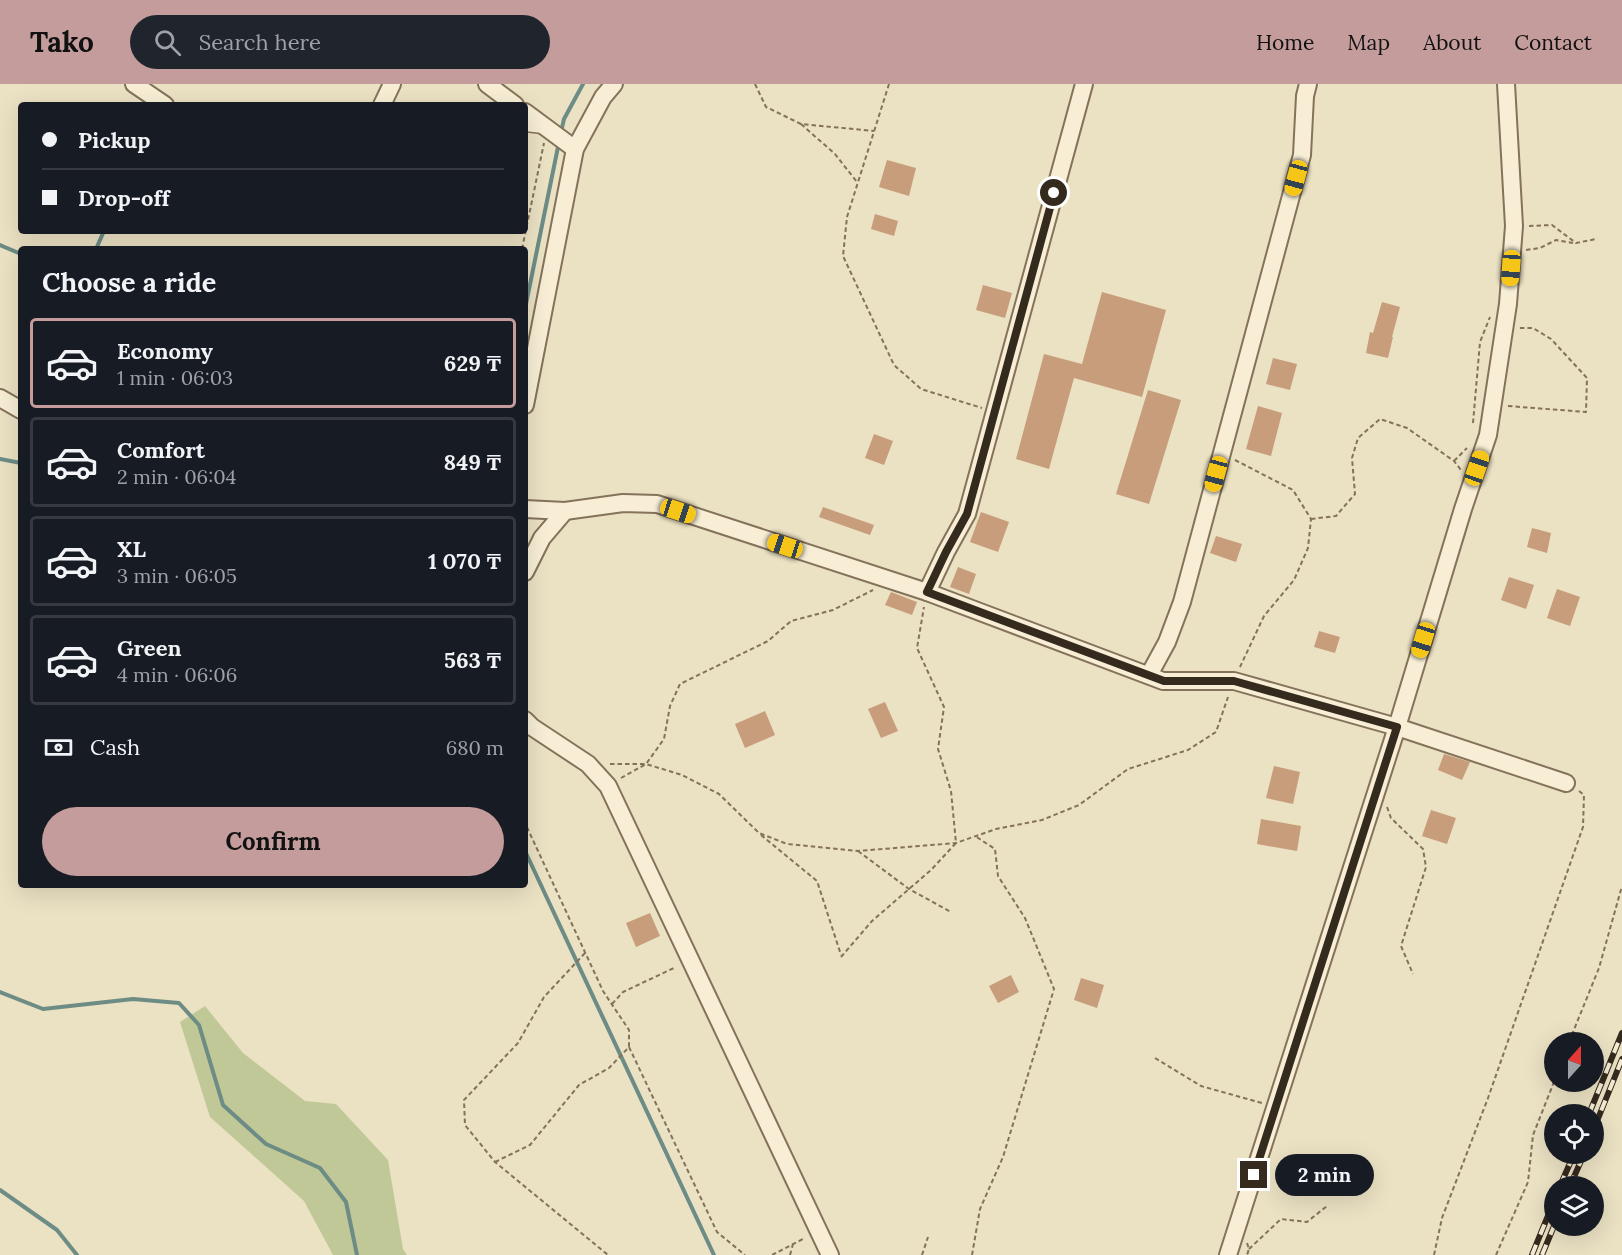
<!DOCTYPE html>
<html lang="en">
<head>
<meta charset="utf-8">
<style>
  :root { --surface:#171b24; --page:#20242c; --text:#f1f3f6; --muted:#9ea1a6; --line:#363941; --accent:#c59c9c }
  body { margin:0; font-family:Lora,serif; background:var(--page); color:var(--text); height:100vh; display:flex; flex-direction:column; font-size:22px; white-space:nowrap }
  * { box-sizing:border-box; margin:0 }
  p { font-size:20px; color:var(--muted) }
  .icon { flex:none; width:33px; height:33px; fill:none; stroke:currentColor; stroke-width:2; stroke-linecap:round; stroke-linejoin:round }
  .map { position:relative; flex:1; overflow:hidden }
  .sheet { position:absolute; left:18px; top:162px; width:510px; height:642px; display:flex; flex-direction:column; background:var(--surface); border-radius:6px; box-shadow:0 6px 24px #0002 }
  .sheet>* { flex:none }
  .top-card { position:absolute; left:18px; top:18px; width:510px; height:132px; border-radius:6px; box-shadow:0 6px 24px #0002; display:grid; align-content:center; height:132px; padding:0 24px; background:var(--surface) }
  .needle { width:39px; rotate:21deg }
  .tools { position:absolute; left:1544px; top:948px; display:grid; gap:12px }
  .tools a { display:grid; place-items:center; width:60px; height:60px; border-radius:50%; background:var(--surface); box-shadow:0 6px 24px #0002; font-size:30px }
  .end { position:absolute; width:27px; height:27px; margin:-14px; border:8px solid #352a1e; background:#fff; box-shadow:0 0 0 3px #fff }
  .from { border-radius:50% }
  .bubble { position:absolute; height:42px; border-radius:21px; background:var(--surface); box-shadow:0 6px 24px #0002; font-size:20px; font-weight:800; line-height:42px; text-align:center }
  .car { position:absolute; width:18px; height:36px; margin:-18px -9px; border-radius:8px; box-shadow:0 0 4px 2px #0007; background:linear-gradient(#f5c518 24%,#345 0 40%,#f5c518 0 76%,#345 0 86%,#f5c518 0) }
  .top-card b { display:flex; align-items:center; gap:21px; height:57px; font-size:22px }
  .top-card b+b { border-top:2px solid var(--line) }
  .top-card i { width:15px; height:15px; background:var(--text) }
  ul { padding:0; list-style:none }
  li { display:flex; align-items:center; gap:18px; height:90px; margin:0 12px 9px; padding:0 12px; border:3px solid var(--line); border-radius:6px }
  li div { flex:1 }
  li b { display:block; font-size:22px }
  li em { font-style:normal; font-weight:800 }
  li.on { border-color:var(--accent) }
  li>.icon { width:54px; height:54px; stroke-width:1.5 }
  h2 { padding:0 24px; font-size:27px; line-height:72px }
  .pay { display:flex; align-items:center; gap:15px; height:66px; padding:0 24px; font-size:22px }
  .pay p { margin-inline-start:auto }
  .primary-button { display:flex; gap:12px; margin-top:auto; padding:12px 24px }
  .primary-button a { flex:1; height:69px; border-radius:36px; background:var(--accent); color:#111; font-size:24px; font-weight:800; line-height:69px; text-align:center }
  header { display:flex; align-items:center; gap:36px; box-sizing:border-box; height:84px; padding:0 30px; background:var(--accent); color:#111 }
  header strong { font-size:28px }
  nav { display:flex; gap:33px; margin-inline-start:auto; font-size:21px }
  .search { width:420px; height:54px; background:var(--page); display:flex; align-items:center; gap:15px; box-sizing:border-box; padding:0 21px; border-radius:33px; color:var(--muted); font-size:22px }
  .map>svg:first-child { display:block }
  .green { fill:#c1c897 }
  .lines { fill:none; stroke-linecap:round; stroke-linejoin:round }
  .stream { stroke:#6c8c85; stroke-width:4 }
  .building { fill:#c79d7b }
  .service-casing { stroke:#84725b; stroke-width:11 }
  .minor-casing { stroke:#84725b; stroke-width:20 }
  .path { stroke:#84725b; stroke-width:2; stroke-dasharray:4.5 3; stroke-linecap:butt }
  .service { stroke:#f7eed5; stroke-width:8 }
  .minor { stroke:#f7eed5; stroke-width:16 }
  .rail-casing { stroke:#352a1e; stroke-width:6 }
  .rail { stroke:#f3ebd2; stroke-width:4; stroke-dasharray:11; stroke-linecap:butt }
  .route { stroke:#352a1e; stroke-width:8 }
</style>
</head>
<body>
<header>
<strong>Tako</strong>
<div class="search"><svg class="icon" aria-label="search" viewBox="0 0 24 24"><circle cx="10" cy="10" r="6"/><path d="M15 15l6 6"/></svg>Search here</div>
<nav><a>Home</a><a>Map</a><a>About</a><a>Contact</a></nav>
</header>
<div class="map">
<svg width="1622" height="1171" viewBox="0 0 1622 1171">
  <rect width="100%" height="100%" fill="#ebe1c3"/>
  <!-- green -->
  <path class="green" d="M205,922L243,969L305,1017L336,1020L388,1076L403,1165L407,1171H333L304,1117L210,1033L180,938Z"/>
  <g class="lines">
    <!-- stream -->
    <g class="stream">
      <path d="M561,48L564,35L583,0"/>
      <path d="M0,161L21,170"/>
      <path d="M96,165L104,147"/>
      <path d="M525,225L559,58"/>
      <path d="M0,375L21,379"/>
      <path d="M525,767L714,1171"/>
      <path d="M0,908L43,925L133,915L179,919L199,941L223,1021L266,1060L320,1084L346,1118L357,1171"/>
      <path d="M0,1106L57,1146L77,1171"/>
    </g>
  </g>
  <!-- building -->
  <g class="building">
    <path d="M887,76L916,84L909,112L879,103Z"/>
    <path d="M875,130L898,137L894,152L871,145Z"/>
    <path d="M983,201L1012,209L1005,234L976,226Z"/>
    <path d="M1102,208L1166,226L1142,313L1074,294L1049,385L1016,375L1044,270L1082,280Z"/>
    <path d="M1382,218L1400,223L1392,253H1393L1388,274L1366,269L1370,248L1373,249Z"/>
    <path d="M1273,274L1297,280L1290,306L1266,300Z"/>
    <path d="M1148,306L1181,316L1149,420L1116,410Z"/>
    <path d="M1258,322L1282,329L1271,372L1246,365Z"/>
    <path d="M874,350L893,357L884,381L865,374Z"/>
    <path d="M823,423L874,441L870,451L819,433Z"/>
    <path d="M981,428L1009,438L998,468L970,458Z"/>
    <path d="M1532,444L1551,449L1547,469L1527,463Z"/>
    <path d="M1216,452L1242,460L1236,478L1210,469Z"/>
    <path d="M958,483L976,490L969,510L950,503Z"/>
    <path d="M1509,493L1534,501L1526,525L1501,516Z"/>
    <path d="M1557,505L1580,513L1570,542L1547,534Z"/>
    <path d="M891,508L917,518L912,531L885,521Z"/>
    <path d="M1319,547L1340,553L1335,569L1314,563Z"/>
    <path d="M885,618L898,647L881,654L868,625Z"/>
    <path d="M765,627L775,651L745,664L735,640Z"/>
    <path d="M1444,670L1470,678L1462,696L1438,686Z"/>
    <path d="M1274,682L1300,688L1293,720L1266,714Z"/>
    <path d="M1431,726L1456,734L1447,760L1422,752Z"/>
    <path d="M1261,735L1301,742L1297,767L1257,760Z"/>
    <path d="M650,829L660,852L636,863L626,839Z"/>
    <path d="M1011,891L1019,908L998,919L989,902Z"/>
    <path d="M1081,894L1104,901L1097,924L1074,916Z"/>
  </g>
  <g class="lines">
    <!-- service casing -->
    <g class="service-casing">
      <path id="service" d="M525,43L543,45"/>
    </g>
    <!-- minor casing -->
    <g class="minor-casing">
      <g id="minor">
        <path d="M134,0L165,21"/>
        <path d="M487,0L515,21"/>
        <path d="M382,21L392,0"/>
        <path d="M525,28L575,65"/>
        <path d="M0,314L21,326"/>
        <path d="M525,321L575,65L603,13L614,0"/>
        <path d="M525,425L565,427L623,419L657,420L927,508L1163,597H1234L1397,643L1566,699"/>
        <path d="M525,488L542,454L565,427"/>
        <path d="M927,508L946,468L967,430L1084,0"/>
        <path d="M1149,591L1167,558L1182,518L1302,71L1305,12L1308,0"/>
        <path d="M525,636L532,643L588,680L608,702L830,1171"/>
        <path d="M1228,1171L1397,643L1463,425L1488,351L1508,220L1514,142L1506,0"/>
      </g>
    </g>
    <!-- path -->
    <g class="path">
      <path d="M755,0L766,23L801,40L874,47"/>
      <path d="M889,0L847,133L843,172L894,281L921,305L982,324"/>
      <path d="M801,40L835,70L857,98"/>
      <path d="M1529,142L1552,141L1576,159L1596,155"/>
      <path d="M522,165L544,59"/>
      <path d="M1526,166L1540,164L1556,156L1573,159"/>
      <path d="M1508,322L1586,328L1587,294L1551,255L1533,244H1518"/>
      <path d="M1473,339L1480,258L1490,233"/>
      <path d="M1235,376L1293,406L1311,435L1308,464L1294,496L1264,532L1240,583"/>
      <path d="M1454,377L1467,364"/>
      <path d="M1311,435L1336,432L1355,410L1352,374L1358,354L1380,335L1407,344L1454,377L1461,386"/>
      <path d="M610,680H646L682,691L719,710L759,749L787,760L858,767L956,759L996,745L1042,736L1079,721L1128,685L1188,666L1216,648L1228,613"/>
      <path d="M621,694L646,680L664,655L670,622L680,600L768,557L791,537L833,526L873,506"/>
      <path d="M1387,723L1391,734L1423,765L1426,783L1401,862L1413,890"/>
      <path d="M761,751L817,797L841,871"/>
      <path d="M858,767L909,805L951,828"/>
      <path d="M585,869L544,913L518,959L464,1016L465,1041L495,1078L608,1171"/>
      <path d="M841,873L872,837L931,786L956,759L951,707L938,665L944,623L917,564L924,523"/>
      <path d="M612,920L623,908L676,883"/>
      <path d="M1569,958L1599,884L1622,802"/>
      <path d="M629,963L717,1148L745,1171"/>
      <path d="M1155,974L1201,1002L1262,1019"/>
      <path d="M495,1078L530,1061L579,1001L609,984L629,963V946L603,907L525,739"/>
      <path d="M1247,1159L1249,1165L1247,1171"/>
      <path d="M1249,1165L1281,1135L1307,1138L1327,1122"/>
      <path d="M772,1171L805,1154"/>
      <path d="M790,1171L793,1160"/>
      <path d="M922,1171L928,1153"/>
      <path d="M972,1171L980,1125L1003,1073L1054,905L1025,834L998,792L995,765L975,752"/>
      <path d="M1434,1171L1442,1134L1488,1014L1583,743L1584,711L1579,707"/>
      <path d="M1496,1171L1528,1098L1533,1051L1554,998"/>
    </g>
    <!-- service -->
    <use href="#service" class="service"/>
    <!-- minor -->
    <use href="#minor" class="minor"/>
    <!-- rail casing -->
    <g class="rail-casing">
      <g id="rail">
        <path d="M1589,1030L1622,949"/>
        <path d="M1593,1047L1622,975"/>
        <path d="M1560,1102L1574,1070"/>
        <path d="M1570,1102L1584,1070"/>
        <path d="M1532,1171L1554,1117"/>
        <path d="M1542,1171L1554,1142"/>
      </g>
    </g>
    <!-- rail -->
    <use href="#rail" class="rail"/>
  </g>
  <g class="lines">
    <!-- route -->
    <path class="route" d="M1054,109L967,430L946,468L927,508L1164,597H1234L1397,643L1254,1091"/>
  </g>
</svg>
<div class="tools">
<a><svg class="needle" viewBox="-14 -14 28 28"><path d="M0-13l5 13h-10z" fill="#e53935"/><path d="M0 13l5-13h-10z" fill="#9ea1a6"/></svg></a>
<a><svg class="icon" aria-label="locate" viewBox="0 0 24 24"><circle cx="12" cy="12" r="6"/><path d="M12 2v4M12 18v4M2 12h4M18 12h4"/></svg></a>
<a><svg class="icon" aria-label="layers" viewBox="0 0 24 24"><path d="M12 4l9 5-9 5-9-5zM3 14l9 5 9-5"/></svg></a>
</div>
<i class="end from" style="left:1054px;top:109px"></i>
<i class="end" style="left:1254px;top:1091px"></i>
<div class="bubble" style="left:1275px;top:1070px;width:99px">2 min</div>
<i class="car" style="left:1296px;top:94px;rotate:195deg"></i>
<i class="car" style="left:1511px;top:184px;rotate:184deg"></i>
<i class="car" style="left:1477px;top:384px;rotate:19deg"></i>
<i class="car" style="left:1216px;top:390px;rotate:195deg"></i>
<i class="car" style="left:678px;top:427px;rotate:108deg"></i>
<i class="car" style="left:785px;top:462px;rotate:288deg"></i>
<i class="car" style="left:1423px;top:556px;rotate:197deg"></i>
<div class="top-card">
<b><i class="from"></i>Pickup</b>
<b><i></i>Drop-off</b>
</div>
<section class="sheet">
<h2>Choose a ride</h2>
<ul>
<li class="on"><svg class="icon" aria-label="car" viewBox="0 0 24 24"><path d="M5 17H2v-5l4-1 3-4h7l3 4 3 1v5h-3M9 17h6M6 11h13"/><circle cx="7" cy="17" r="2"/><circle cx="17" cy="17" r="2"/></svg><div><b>Economy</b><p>1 min · 06:03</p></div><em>629 ₸</em></li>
<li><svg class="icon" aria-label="car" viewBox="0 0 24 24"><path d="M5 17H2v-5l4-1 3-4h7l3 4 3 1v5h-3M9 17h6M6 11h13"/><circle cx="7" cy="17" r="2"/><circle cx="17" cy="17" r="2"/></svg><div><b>Comfort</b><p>2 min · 06:04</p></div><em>849 ₸</em></li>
<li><svg class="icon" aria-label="car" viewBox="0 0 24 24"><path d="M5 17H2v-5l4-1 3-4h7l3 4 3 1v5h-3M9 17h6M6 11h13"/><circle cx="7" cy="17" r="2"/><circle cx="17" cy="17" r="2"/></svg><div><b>XL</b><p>3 min · 06:05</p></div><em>1 070 ₸</em></li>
<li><svg class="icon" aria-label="car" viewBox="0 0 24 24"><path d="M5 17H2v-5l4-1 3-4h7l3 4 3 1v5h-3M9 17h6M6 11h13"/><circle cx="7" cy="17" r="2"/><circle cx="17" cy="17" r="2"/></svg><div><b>Green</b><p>4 min · 06:06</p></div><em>563 ₸</em></li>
</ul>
<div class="pay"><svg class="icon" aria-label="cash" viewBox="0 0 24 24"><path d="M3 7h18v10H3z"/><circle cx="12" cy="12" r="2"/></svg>Cash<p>680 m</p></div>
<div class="primary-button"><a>Confirm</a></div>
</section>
</div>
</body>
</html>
